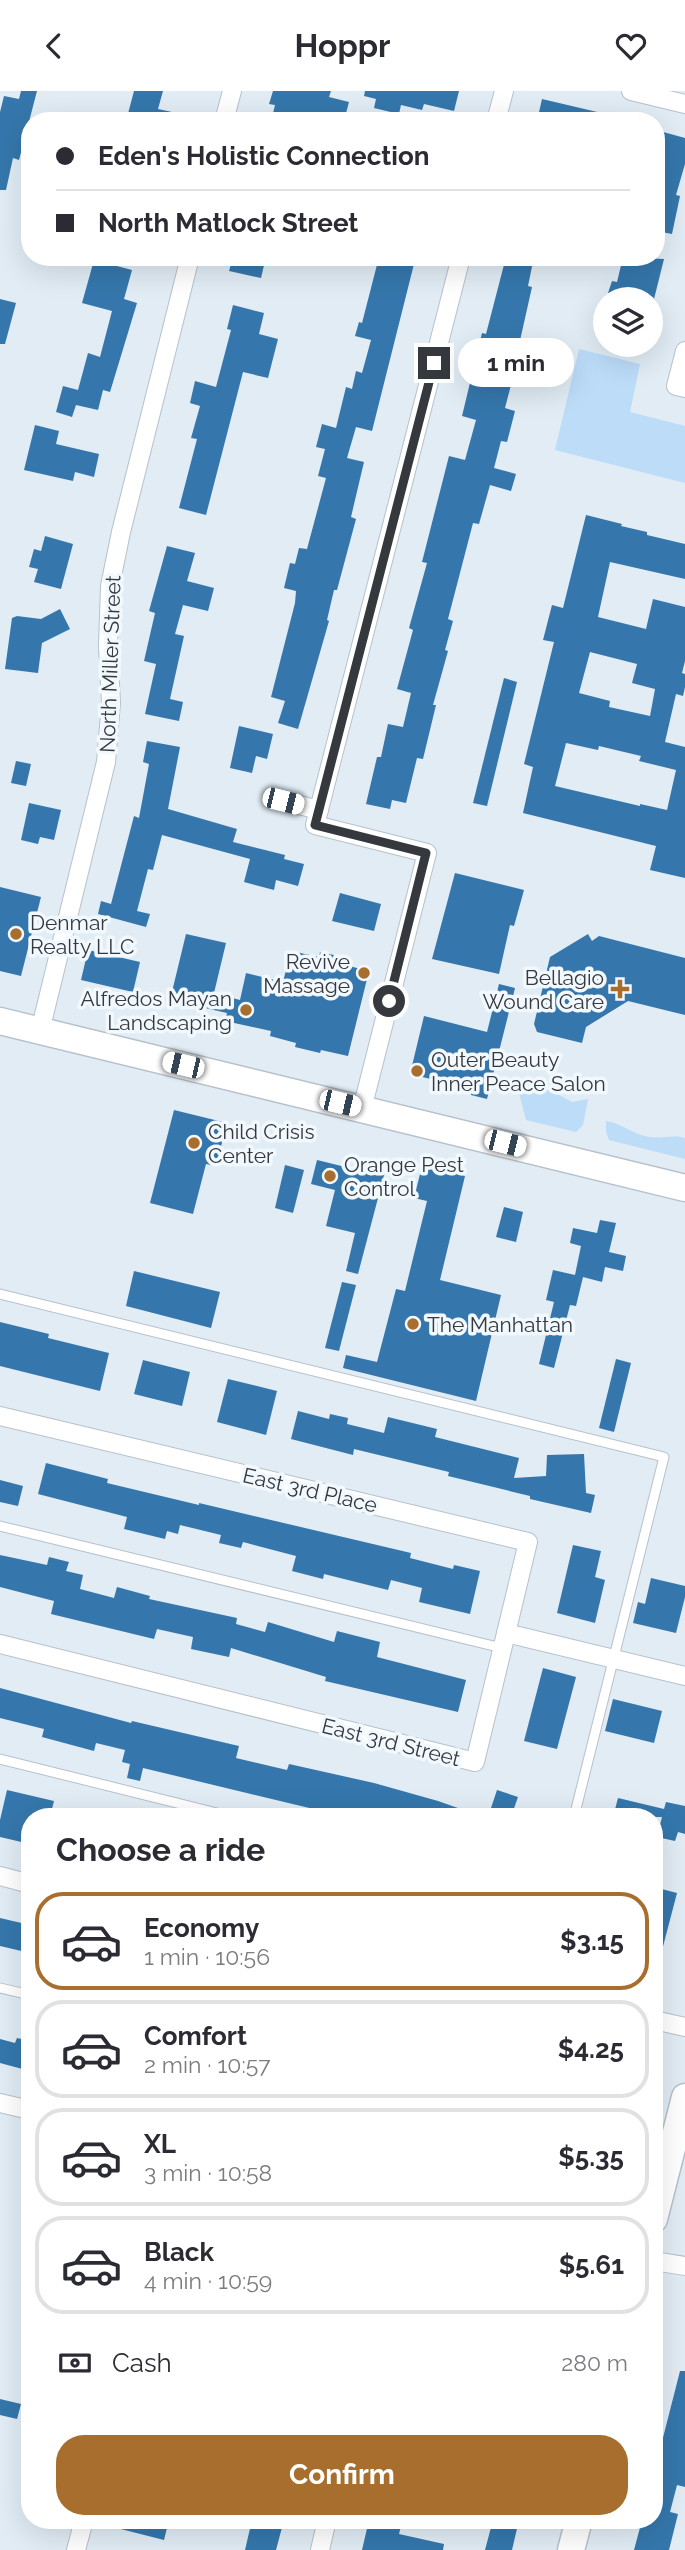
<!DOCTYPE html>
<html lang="en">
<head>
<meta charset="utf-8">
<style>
  :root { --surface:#fff; --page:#f2f2f3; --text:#2b2b33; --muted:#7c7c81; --line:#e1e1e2; --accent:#a86e2e }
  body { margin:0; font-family:Raleway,sans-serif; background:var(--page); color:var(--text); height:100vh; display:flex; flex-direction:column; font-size:26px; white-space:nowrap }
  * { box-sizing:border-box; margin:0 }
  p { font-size:23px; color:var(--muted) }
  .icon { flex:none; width:38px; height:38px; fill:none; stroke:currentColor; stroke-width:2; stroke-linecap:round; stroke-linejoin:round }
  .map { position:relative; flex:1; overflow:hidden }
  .side { position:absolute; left:21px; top:1717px; width:642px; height:721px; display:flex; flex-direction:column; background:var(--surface); border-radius:28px; box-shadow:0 7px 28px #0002 }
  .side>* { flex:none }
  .top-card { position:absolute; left:21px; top:21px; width:644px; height:154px; border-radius:28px; box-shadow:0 7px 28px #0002; display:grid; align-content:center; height:154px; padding:0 35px; background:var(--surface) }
  .fabs { position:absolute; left:593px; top:196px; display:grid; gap:14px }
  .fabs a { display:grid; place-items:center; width:70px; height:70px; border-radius:50%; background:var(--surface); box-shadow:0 7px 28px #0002; font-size:35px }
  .end { position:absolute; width:32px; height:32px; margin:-16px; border:9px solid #35393d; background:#fff; box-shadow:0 0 0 4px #fff }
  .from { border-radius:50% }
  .bubble { position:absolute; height:49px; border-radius:24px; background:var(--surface); box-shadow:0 7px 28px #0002; font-size:23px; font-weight:700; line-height:49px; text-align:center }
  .car { position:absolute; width:21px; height:42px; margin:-21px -10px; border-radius:9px; box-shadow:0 0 5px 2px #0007; background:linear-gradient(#fff 24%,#345 0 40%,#fff 0 76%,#345 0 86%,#fff 0) }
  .top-card b { display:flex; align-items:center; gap:24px; height:66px; font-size:26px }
  .top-card b+b { border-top:2px solid var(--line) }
  .top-card i { width:18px; height:18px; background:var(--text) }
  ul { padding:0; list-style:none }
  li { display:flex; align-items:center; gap:21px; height:98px; margin:0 14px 10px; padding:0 21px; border:4px solid var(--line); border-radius:28px }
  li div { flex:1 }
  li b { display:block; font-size:26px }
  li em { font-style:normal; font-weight:700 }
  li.current { border-color:var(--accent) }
  li>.icon { width:63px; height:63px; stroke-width:1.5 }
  h2 { padding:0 35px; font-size:32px; line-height:84px }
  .pay { display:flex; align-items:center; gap:18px; height:77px; padding:0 35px; font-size:26px }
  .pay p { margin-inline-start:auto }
  .button { display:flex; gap:14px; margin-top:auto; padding:14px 35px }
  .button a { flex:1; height:80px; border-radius:28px; background:var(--accent); color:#fff; font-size:28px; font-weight:700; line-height:80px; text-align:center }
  header { display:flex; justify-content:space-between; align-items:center; height:91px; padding:0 35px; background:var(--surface); font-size:32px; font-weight:700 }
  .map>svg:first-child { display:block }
  .green { fill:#bcdcf8 }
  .building { fill:#3577ac; fill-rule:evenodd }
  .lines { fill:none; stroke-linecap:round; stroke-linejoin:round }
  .lane-casing { stroke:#b7c1cb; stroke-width:11 }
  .street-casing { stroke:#b7c1cb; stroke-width:20 }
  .secondary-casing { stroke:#b7c1cb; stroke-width:29 }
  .lane { stroke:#fff; stroke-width:9 }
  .street { stroke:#fff; stroke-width:18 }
  .secondary { stroke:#fff; stroke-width:26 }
  .route { stroke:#35393d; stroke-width:9 }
  .poi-dot { fill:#a86e2e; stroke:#f2f9fe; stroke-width:2.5 }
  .labels { text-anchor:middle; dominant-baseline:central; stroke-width:7; stroke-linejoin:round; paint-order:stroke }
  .street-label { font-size:21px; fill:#35393d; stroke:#f2f9fe }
  .poi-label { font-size:21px; fill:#35393d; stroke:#f2f9fe; text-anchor:start }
</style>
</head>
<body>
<header><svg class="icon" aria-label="back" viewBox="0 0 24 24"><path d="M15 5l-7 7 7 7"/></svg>Hoppr<svg class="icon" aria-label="heart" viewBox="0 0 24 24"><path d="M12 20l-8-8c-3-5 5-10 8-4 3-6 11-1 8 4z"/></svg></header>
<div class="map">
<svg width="685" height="2459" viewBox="0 0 685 2459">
  <rect width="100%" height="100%" fill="#e1ecf5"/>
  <!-- green -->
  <g class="green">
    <path d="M579,258L640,273L630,321L685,335V392L555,359Z"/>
    <path d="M531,990L539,993L572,1011L588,1008L583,1034L576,1041L526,1029L517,994L518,992Z"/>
    <path d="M606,1030C622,1032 633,1044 650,1046C662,1048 672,1043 685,1047V1068L609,1049L606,1040Z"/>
  </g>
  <!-- building -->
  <g class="building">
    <path d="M21,0H37L19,69L13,67L6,99H0V21L4,5L19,8Z"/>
    <path d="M134,0H163L158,18L186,24L185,30H126Z"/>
    <path d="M273,0H331L329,6L349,11L344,30H271L275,14L269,13Z"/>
    <path d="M365,0H459L454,20L424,13L422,19L401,14L399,23L374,17L376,8L364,5Z"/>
    <path d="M542,8L610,24L609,30H537Z"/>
    <path d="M656,39L685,47V73L676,104L680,105L672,143L656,140Z"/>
    <path d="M233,166H266L261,187L229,180Z"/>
    <path d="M379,166H405L415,169L372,340L356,336L347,367L364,371L351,426L356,428L337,499H334L327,529L329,530L298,638L278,632L285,610L271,606L295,512L296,500L284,497L290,472L295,473L299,457L307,458L326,387L318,385L325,358L316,356L322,333L336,337L346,296L352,298L356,280L362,282L371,249L355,245L359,231L362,232Z"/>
    <path d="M506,166H534L528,195L532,196L517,263H519L505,317L515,320L507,351L501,350L494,377L516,383L511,400L490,394L479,433L473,432L448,528L453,530L445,559L448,560L433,614H436L423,668L417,667L406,712L392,709L390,718L366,713L377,666H381L388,633L403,636L411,602L397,598L413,539L409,537L427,472L422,471L449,365L465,369L476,329L462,325L482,242L486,243Z"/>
    <path d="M623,166L664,168L654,208H632L608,202L612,190L617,191Z"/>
    <path d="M94,169L132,179L124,208L137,212L110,301L103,299L98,319L76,314L72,326L56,321L63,295L78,299L88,262L100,266L112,220L82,212Z"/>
    <path d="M0,208L16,212L5,253H0Z"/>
    <path d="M233,214L264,222L259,243L278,248L268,287L243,281L206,424L179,417L197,348L191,347L200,315L190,312L195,290L216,296L231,239L227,238Z"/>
    <path d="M35,334L59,340L56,353L99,363L94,386L75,381L73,390L24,379Z"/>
    <path d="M586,424L622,433L621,435L647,441V444L685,453V488L610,471L598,526L646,538L653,508L685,516V570L682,582L685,583V596L683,605L676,603L665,651L685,656V787L650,779L656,755L523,722L533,676L524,673L554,551L543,549L552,514L563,517ZM590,561L637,573L632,592L655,598L650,625L609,616L610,610L579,602ZM566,652L598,659L599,655L641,665L639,670L676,679L667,719L640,713V715L555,695Z"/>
    <path d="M45,445L73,453L61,498L34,491L38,478L29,476L34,458L41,460Z"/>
    <path d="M167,455L195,462L187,490L214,497L208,520L183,514L175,543L184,545L170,608L183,611L179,630L145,623L156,573L144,570L155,522L149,520Z"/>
    <path d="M60,518L70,538L42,552L38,582L5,578L12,527L17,525L41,528Z"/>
    <path d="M504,587L517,591L487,715L473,712Z"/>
    <path d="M239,635L273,643L267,668L256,665L252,682L230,677Z"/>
    <path d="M147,650L180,656L168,718L237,738L233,751L285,764L284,768L304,773L298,795L276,789L274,799L244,791L250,768L162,744L153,779L148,778L137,820L150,823L146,836L98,823L101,810L111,813L134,725L139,727L149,673L143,671Z"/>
    <path d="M16,670L31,673L26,695L11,692Z"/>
    <path d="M29,712L61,719L54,749L40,746L38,753L21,749Z"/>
    <path d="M455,782L524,799L514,835L510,834L499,883L432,868Z"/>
    <path d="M0,796L41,806L21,885L0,880Z"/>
    <path d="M340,802L381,813L374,840L332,830Z"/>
    <path d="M186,843L226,852L214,902L240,909L246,882L283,891L291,860L319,866L320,861L343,866L341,873L369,880L348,965L321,959L320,962L295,956L296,952L270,945L271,940L225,930L227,922L170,909Z"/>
    <path d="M588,843L592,850L599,845L685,867V924L628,910L586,936L582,952L537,941L534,933L550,866Z"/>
    <path d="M88,859L140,871L133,901L81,889Z"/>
    <path d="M499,893L515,897L487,1008L471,1004L472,998L410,983L424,925L487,941Z"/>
    <path d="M174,1019L227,1032L216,1075L206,1073L193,1123L150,1112Z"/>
    <path d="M317,1069L370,1082L374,1069L387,1073L358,1183L346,1180L355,1142L326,1135L335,1099L311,1093Z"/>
    <path d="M285,1074L304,1079L293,1122L275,1117Z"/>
    <path d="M422,1075L465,1085L440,1189L501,1204L476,1310L343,1277L346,1264L377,1271L396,1198L405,1200L427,1110L414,1107Z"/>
    <path d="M504,1116L523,1121L516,1151L496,1146Z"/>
    <path d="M600,1129L616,1132L609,1161L626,1165L623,1180L605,1176L602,1191L583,1186L576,1215L570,1214L554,1277L539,1273L554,1211L546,1209L553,1179L575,1184L581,1155L570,1152L573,1137L597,1142Z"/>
    <path d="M134,1180L220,1201L211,1237L126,1215Z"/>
    <path d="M342,1191L356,1194L339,1260L325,1257Z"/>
    <path d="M0,1231L49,1243L48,1247L109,1262L100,1300L0,1275Z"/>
    <path d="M616,1268L631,1272L614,1341L599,1337Z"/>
    <path d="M143,1269L190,1281L182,1315L134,1303Z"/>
    <path d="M228,1288L277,1300L266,1344L217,1331Z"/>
    <path d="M298,1320L329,1328L330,1323L348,1327L347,1333L384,1342L388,1326L437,1338L435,1346L519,1367L514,1387L546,1385L547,1364L584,1363L586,1402L595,1404L591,1422L530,1408V1405L448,1385L449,1381L354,1358L353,1364L291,1348Z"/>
    <path d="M46,1372L108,1388L107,1392L199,1414V1412L411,1462L410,1467L453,1478L454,1474L480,1480L470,1523L419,1511L422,1497L391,1489L388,1499L324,1483L323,1488L292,1480L296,1465L243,1451L241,1457L219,1452L221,1444L180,1434L178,1443L167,1440L165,1448L124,1438L127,1426L38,1403Z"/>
    <path d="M0,1389L23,1395L18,1415L0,1411Z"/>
    <path d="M573,1454L601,1460L595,1486L605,1489L595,1532L557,1522Z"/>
    <path d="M0,1464L47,1474L49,1466L69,1471L66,1480L83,1484L80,1498L114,1507L117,1496L150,1505L149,1508L237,1527L236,1533L265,1541L268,1531L334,1551L337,1540L380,1551L377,1566L466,1589L458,1621L325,1590L326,1586L231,1557L229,1566L191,1558L193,1546L157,1538L154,1548L51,1523L54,1510L0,1496Z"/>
    <path d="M651,1487L685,1495V1506L676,1542L633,1532L638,1511L645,1513Z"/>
    <path d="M543,1577L576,1586L557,1658L524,1650Z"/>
    <path d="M0,1597L131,1632L132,1630L239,1655L236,1667L287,1679L289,1673L374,1692L438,1710L475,1723L474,1726H370L352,1720L350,1726H347L143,1677L140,1690L127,1687L130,1673L122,1671L125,1659L96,1652L94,1660L42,1646L44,1638L0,1627Z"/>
    <path d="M613,1608L662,1620L654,1652L605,1640Z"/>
    <path d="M7,1699L54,1710L50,1726H30V1753L0,1746V1729Z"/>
    <path d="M497,1699L518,1706L511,1726H488Z"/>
    <path d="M618,1707L664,1718L666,1711L685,1715V1743L678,1741L675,1750L657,1746L662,1726H613Z"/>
    <path d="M654,1796L677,1802L660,1867L654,1866Z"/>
    <path d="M0,1827L30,1834V1862L0,1855Z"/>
    <path d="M17,1947L30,1950V1980L0,1972V1948L15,1952Z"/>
    <path d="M680,2280H685V2396L677,2394L670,2421L678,2423L669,2459H634L642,2429H654V2382Z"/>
    <path d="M0,2308L21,2313L17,2328L0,2324Z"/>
    <path d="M106,2429H169L164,2449L105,2434Z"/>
    <path d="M252,2429H284L276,2459H245Z"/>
    <path d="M369,2429L401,2435L399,2443L444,2453L443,2459H362Z"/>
    <path d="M493,2429H519L512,2459H485Z"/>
  </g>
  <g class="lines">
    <!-- lane casing -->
    <g class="lane-casing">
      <g id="lane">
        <path d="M0,1203L664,1366L574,1726"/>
        <path d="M0,1435L502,1557"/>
        <path d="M0,1668L233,1726"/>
        <path d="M0,1897L30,1904"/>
      </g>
    </g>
    <!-- street casing -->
    <g class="street-casing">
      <g id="street">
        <path d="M631,0L685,13"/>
        <path d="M224,30L232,0"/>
        <path d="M496,30L504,0"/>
        <path d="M685,260L676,295L685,297"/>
        <path d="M283,710L319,719"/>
        <path d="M40,940L106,671L111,612L108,555L110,495L121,441L190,166"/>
        <path d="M362,1018L427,762L315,734L461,166"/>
        <path d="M0,1325L528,1451L475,1671L0,1553"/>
        <path d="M506,1542L685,1585"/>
        <path d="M0,1785L30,1793"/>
        <path d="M654,1929L685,1936"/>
        <path d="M0,2012L30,2019"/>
        <path d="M654,2170L685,2175"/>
        <path d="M76,2459L84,2429"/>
        <path d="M320,2459L327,2429"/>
      </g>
    </g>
    <!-- secondary casing -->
    <g class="secondary-casing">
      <g id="secondary">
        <path d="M0,930L685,1097"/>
        <path d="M654,2128L685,2006"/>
        <path d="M571,2459L579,2429"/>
      </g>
    </g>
    <!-- lane -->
    <use href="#lane" class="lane"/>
    <!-- street -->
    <use href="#street" class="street"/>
    <!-- secondary -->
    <use href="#secondary" class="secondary"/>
  </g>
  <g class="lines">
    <!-- route -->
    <path class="route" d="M389,910L426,762L315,734L434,272"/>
  </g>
  <!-- markers -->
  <g class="poi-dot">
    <circle cx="16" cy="843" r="7"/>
    <circle cx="364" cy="882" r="7"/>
    <path d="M616.5 887.5h7v7h7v7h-7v7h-7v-7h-7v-7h7z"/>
    <circle cx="246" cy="919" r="7"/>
    <circle cx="417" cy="980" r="7"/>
    <circle cx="194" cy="1052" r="7"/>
    <circle cx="330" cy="1085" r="7"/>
    <circle cx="413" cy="1233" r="7"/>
  </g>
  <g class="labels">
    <!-- street labels -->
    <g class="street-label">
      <text transform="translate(110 573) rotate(-88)">North Miller Street</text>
      <text transform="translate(310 1399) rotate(13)">East 3rd Place</text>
      <text transform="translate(391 1651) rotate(14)">East 3rd Street</text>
    </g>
    <!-- poi labels -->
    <g class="poi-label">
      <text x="30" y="831">Denmar<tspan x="30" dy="24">Realty LLC</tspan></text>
      <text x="350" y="870" text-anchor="end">Revive<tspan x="350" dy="24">Massage</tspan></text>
      <text x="604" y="886" text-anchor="end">Bellagio<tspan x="604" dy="24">Wound Care</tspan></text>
      <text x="232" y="907" text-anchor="end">Alfredos Mayan<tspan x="232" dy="24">Landscaping</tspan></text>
      <text x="431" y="968">Outer Beauty<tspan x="431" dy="24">Inner Peace Salon</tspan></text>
      <text x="208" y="1040">Child Crisis<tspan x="208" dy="24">Center</tspan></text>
      <text x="344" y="1073">Orange Pest<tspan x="344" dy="24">Control</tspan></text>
      <text x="427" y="1233">The Manhattan</text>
    </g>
  </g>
</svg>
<div class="fabs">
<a><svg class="icon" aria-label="layers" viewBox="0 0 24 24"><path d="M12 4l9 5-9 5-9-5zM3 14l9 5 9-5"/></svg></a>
</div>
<i class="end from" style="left:389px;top:910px"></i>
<i class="end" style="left:434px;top:272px"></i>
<div class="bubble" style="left:458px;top:247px;width:116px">1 min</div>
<i class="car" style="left:283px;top:710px;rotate:104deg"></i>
<i class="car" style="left:183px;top:974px;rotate:283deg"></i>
<i class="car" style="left:340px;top:1012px;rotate:103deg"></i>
<i class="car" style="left:505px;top:1052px;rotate:104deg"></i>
<div class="top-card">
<b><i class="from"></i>Eden's Holistic Connection</b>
<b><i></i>North Matlock Street</b>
</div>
<section class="side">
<h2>Choose a ride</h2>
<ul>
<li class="current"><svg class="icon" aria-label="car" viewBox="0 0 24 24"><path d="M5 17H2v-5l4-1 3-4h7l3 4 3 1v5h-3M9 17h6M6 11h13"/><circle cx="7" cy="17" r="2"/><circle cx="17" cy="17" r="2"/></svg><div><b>Economy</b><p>1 min · 10:56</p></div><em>$3.15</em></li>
<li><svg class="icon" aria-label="car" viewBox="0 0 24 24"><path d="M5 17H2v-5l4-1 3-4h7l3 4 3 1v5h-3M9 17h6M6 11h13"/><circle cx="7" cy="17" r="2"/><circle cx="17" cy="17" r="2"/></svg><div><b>Comfort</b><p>2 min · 10:57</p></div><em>$4.25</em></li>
<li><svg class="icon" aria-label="car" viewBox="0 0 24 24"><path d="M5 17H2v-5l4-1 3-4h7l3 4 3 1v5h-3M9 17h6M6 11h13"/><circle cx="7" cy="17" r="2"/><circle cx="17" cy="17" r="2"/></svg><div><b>XL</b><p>3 min · 10:58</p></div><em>$5.35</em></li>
<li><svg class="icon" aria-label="car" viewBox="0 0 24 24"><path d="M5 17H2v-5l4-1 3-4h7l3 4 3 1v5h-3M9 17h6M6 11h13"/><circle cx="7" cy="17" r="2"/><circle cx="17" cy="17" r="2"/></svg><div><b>Black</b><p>4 min · 10:59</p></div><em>$5.61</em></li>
</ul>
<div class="pay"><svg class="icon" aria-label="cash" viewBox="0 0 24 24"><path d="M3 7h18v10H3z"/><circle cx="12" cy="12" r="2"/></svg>Cash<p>280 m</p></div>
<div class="button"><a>Confirm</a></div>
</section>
</div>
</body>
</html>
